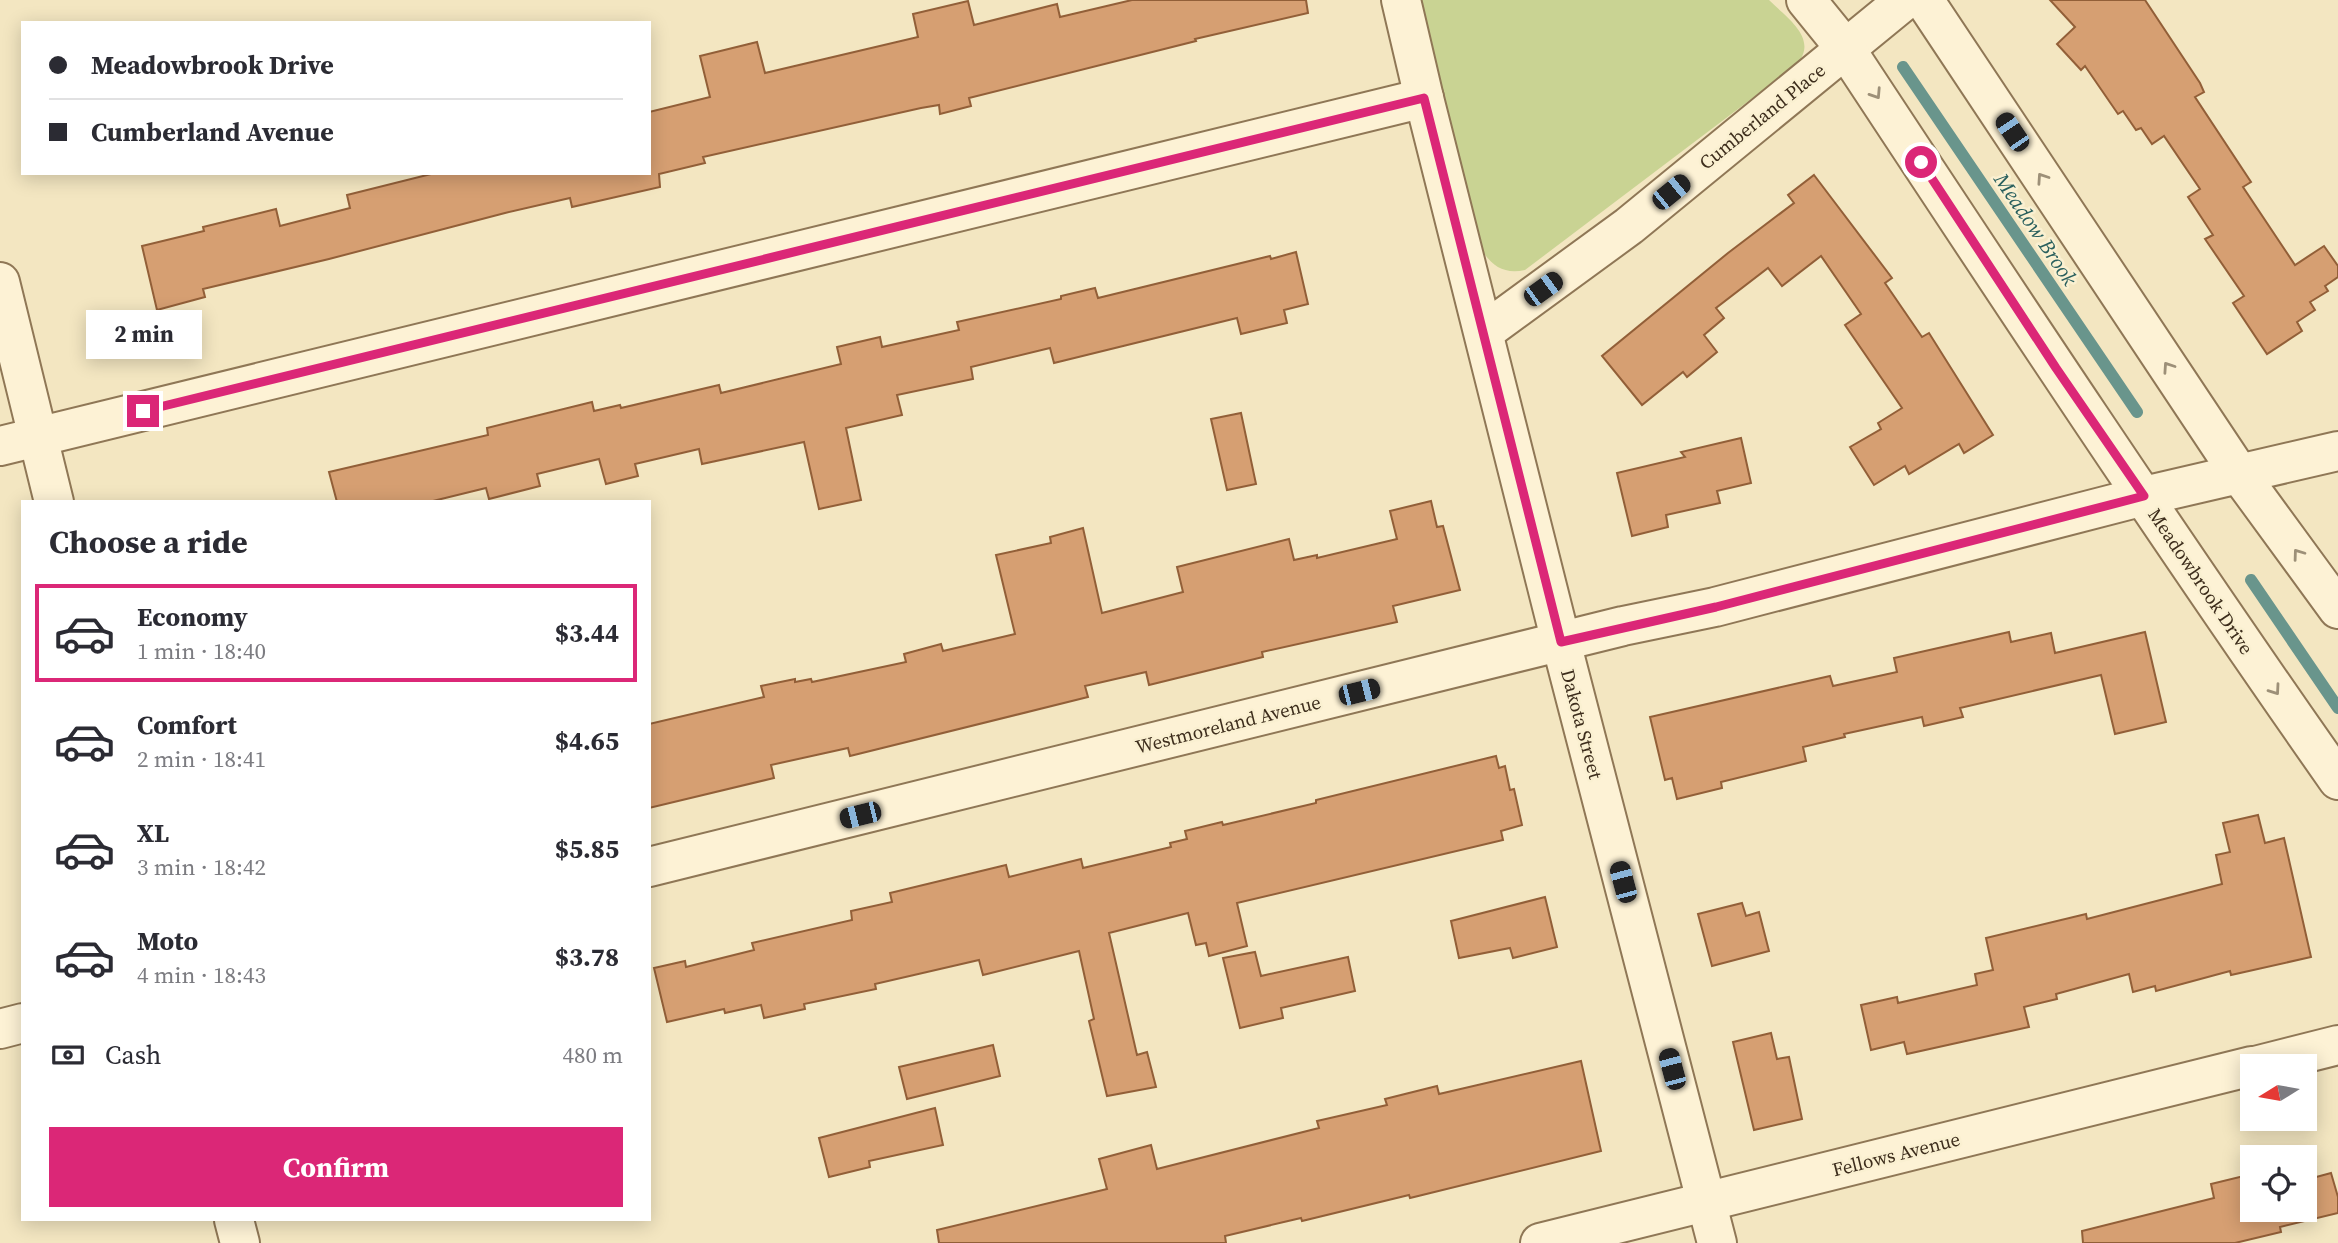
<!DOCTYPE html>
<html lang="en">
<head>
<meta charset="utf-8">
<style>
  :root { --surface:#fff; --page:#f7f7f7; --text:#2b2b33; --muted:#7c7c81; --line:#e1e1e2; --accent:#db2777 }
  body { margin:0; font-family:"Source Serif 4",serif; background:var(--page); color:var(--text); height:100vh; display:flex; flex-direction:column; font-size:26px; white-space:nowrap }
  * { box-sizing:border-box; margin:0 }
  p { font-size:23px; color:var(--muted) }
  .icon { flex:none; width:38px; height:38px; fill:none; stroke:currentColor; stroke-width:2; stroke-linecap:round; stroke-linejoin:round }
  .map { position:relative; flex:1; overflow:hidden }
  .side { position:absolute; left:21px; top:500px; width:630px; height:721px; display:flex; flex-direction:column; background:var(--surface); border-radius:0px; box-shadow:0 4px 18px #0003 }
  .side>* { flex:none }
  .hud { position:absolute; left:21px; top:21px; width:630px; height:154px; border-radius:0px; box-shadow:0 4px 18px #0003; display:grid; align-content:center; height:154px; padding:0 28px; background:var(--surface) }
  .needle { width:46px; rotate:259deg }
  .controls { position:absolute; left:2240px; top:1054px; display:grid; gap:14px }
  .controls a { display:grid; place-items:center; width:77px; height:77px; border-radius:0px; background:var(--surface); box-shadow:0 4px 18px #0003; font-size:35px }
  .end { position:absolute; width:32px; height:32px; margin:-16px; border:9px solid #db2777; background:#fff; box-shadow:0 0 0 4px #fff }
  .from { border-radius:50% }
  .bubble { position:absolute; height:49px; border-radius:0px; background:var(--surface); box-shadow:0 4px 18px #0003; font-size:23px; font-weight:700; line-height:49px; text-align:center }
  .car { position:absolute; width:21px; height:42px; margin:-21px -10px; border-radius:9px; box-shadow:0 0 5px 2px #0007; background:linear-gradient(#222 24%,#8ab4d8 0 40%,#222 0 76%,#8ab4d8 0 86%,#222 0) }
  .hud b { display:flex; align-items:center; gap:24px; height:66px; font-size:26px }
  .hud b+b { border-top:2px solid var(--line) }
  .hud i { width:18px; height:18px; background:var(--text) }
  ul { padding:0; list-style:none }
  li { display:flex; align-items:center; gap:21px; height:98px; margin:0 14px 10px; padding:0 14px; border:4px solid transparent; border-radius:0px }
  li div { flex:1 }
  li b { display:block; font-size:26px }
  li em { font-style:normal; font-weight:700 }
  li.current { border-color:var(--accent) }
  li>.icon { width:63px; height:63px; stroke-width:1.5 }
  h2 { padding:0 28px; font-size:32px; line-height:84px }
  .pay { display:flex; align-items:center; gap:18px; height:77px; padding:0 28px; font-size:26px }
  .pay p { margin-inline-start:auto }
  .action { display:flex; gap:14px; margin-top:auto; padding:14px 28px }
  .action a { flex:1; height:80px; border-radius:0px; background:var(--accent); color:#fff; font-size:28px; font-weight:700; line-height:80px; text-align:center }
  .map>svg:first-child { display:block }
  .green { fill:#c9d393 }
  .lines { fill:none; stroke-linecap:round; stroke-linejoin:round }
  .stream { stroke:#69958c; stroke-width:12 }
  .building { fill:#d69f72; stroke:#925f38; stroke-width:2 }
  .minor-casing { stroke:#8f7756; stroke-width:42 }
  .tertiary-casing { stroke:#8f7756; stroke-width:42 }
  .minor { stroke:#fdf2d5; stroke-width:38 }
  .tertiary { stroke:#fdf2d5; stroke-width:38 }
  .oneway { stroke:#9d9078 }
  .route { stroke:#db2777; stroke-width:9 }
  .labels { text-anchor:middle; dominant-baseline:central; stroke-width:5; stroke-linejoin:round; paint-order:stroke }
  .street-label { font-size:19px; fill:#3d2d1c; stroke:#faf0d1 }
  .water-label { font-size:21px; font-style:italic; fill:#295f5d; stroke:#faf0d1 }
</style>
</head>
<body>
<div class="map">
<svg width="2338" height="1243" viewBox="0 0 2338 1243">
  <rect width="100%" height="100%" fill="#f3e6c1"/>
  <!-- green -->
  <path class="green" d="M1415,0H1769C1787,18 1821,40 1795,66L1525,270C1506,274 1494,268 1483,252Z"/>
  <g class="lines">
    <!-- stream -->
    <g class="stream">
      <path d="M1903,67L2137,412"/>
      <path d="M2251,580L2338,708"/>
    </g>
  </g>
  <!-- building -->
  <g class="building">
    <path d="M1132,0H1306L1308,13L1195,39L1196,41L969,98L971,106L940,114L939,105L921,108L703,157L705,163L659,174L660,187L572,207L570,198L505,213L329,259L203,289L205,297L157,310L142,246L204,231L203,227L276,209L280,226L350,208L347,195L435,173H649V112L710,97L700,56L757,42L765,73L918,37L913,14L968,1L974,25L1057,4L1060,17Z"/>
    <path d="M2050,0H2145L2200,83L2204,92L2195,97L2251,182L2243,187L2295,265L2324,246L2338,266V277L2325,286L2328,291L2310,302L2315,310L2297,322L2302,331L2267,354L2233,303L2244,296L2205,239L2213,235L2188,197L2200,189L2164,136L2152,144L2141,128L2136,130L2123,111L2118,114L2085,66L2081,70L2057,44L2075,27Z"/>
    <path d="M1814,175L1892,278L1885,283L1922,337L1929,333L1993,435L1964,453L1959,444L1909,474L1905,466L1874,485L1850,447L1881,429L1878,423L1902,408L1845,325L1861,314L1821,256L1782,286L1768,268L1716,308L1724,318L1704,335L1717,352L1687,377L1683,372L1642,405L1602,356L1728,253L1794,203L1788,195Z"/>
    <path d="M1296,252L1308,304L1284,310L1287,323L1241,334L1237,318L1054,363L1050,348L971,367L973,379L897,395L902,415L846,428L861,500L819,509L804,442L702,464L699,449L635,464L638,476L606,484L599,459L537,474L540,486L489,499L486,488L429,502H337L329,472L488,435L487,428L592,402L594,411L620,405L621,408L719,385L721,393L841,364L837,347L880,337L882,347L959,330L957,322L1061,299V296L1095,288L1098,298L1270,256L1271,259Z"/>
    <path d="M1241,413L1256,484L1227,490L1211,419Z"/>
    <path d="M1741,438L1751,483L1717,491L1720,503L1666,515L1668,527L1632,536L1617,473L1685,457L1681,452Z"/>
    <path d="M1431,501L1437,527L1443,526L1460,590L1393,606L1397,622L1262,652L1263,657L1149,685L1146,672L1085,686L1088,697L850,756L848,748L771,765L774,778L649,808V724L764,697L761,686L795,679V682L811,679L812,682L906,662L904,654L941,644L943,651L1015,634L996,555L1051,543L1050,537L1083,528L1102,613L1183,592L1177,567L1289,539L1294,560L1317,555V558L1397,539L1390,511Z"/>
    <path d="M2009,632L2011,642L2051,633L2055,653L2145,632L2166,722L2115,734L2101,675L1960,708L1963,717L1924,726L1922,717L1844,734L1845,737L1803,747L1806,761L1721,782L1722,788L1677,799L1672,778L1665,780L1650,717L1830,676L1833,686L1897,672L1894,658Z"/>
    <path d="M1496,756L1499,768L1505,766L1510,790L1514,789L1522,825L1501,831L1503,840L1237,903L1247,946L1209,956L1206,943L1196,945L1188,913L1109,933L1137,1055L1147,1052L1156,1087L1107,1096L1089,1021L1094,1019L1079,951L983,975L979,960L875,984L876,989L804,1004L805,1009L764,1018L761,1005L725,1013L724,1009L667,1022L654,968L685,961L686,967L754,950L752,943L852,920L851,911L892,902L890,893L1006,865L1009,877L1081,859L1083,868L1171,847L1170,843L1187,839L1185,831L1222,822L1223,825L1316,803V800Z"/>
    <path d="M2258,815L2265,843L2284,838L2311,957L2231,975L2230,971L2156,991L2155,986L2133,992L2129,974L2056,994L2057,999L2024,1007L2029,1027L1907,1054L1904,1042L1871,1050L1861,1005L1897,997L1898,1003L1977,985L1975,974L1993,970L1986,938L2086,914L2087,919L2222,884L2216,855L2230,852L2223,823Z"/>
    <path d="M1545,897L1557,947L1513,958L1510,948L1459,958L1451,921Z"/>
    <path d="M1742,903L1746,916L1759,912L1769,951L1712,966L1698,914Z"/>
    <path d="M1255,952L1261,976L1348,957L1355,991L1281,1008L1283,1018L1240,1028L1223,958Z"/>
    <path d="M1771,1033L1777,1059L1789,1057L1802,1119L1754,1130L1733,1042Z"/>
    <path d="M993,1045L1000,1076L907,1099L899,1067Z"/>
    <path d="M1581,1061L1601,1151L1410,1198L1409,1195L1302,1221L1301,1218L1225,1236L1226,1243H939L937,1230L1107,1189L1099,1159L1151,1145L1157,1169L1319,1128L1317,1121L1387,1105L1385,1099L1437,1086L1439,1094Z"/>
    <path d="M935,1108L943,1145L869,1161L870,1167L829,1177L819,1138Z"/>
    <path d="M2331,1173L2338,1197V1213L2280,1227L2281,1232L2235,1243H2083L2082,1231L2214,1198L2211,1184L2252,1174V1209H2305V1180Z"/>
  </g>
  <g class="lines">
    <!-- minor casing -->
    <g class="minor-casing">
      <g id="minor">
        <path d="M1401,0L1424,98L1561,642L1717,1243"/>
        <path d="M0,282L54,502"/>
        <path d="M1484,332L1629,226L1905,0"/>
        <path d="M0,446L1424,98"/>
        <path d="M649,867L1623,626L1715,607L2144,496L2338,451"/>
        <path d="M0,1029L23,1023"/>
        <path d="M2255,1066L2338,1045"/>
        <path d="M234,1220L240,1243"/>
        <path d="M1540,1243L2252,1066"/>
      </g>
    </g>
    <!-- tertiary casing -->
    <g class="tertiary-casing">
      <g id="tertiary">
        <path d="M1806,0L1845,48C2007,294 2169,539 2338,780"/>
        <path d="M1924,0L2240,475L2338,609"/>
      </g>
    </g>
    <!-- minor -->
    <use href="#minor" class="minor"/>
    <!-- tertiary -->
    <use href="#tertiary" class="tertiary"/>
  </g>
  <!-- one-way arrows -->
  <defs><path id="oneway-chevron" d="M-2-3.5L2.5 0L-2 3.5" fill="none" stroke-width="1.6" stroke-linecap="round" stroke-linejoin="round" transform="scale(1.75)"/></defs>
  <g class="oneway">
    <use href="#oneway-chevron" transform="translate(1876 94) rotate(57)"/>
    <use href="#oneway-chevron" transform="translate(2042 178) rotate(-124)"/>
    <use href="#oneway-chevron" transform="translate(2168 367) rotate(-124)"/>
    <use href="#oneway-chevron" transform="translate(2298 554) rotate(-126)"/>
    <use href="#oneway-chevron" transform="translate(2275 690) rotate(55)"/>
  </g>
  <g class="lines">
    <!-- route -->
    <path class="route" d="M143,411L1424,98L1561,642L1716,607L2144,496L2056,368L1921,162"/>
  </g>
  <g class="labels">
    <!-- street labels -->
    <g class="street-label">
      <text transform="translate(1762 116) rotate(-39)">Cumberland Place</text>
      <text transform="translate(2201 581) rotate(56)">Meadowbrook Drive</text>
      <text transform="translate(1228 724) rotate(-14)">Westmoreland Avenue</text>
      <text transform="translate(1582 724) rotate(75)">Dakota Street</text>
      <text transform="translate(1896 1154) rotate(-14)">Fellows Avenue</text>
    </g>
    <!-- water labels -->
    <g class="water-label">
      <text transform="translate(2036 229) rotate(56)">Meadow Brook</text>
    </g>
  </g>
</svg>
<div class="controls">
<a><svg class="needle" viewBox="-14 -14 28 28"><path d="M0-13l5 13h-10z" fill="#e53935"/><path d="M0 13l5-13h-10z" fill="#7c7c81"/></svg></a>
<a><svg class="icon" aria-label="locate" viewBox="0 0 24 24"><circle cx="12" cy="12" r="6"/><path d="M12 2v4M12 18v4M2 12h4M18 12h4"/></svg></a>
</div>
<i class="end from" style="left:1921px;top:162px"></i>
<i class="end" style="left:143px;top:411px"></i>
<div class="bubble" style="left:86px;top:310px;width:116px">2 min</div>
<i class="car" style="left:2012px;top:132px;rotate:326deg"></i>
<i class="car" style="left:1671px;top:192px;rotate:51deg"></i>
<i class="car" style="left:1543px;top:289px;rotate:54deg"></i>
<i class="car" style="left:1359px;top:692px;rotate:76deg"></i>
<i class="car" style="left:860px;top:815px;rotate:256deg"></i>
<i class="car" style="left:1623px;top:882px;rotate:345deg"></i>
<i class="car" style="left:1672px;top:1069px;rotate:345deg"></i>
<div class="hud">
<b><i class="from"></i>Meadowbrook Drive</b>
<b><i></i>Cumberland Avenue</b>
</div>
<section class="side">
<h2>Choose a ride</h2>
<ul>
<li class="current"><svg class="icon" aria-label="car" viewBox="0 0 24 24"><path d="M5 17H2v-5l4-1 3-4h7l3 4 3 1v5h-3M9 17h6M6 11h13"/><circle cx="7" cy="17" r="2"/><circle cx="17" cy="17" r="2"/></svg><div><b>Economy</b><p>1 min · 18:40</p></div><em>$3.44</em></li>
<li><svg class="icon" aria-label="car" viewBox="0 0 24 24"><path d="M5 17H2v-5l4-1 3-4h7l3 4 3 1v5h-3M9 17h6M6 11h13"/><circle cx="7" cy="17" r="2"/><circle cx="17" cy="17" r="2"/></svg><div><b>Comfort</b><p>2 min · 18:41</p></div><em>$4.65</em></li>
<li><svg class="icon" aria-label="car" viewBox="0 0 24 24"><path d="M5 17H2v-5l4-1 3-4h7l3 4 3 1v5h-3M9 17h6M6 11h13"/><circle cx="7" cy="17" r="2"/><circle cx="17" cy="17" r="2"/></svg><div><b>XL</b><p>3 min · 18:42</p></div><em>$5.85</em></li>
<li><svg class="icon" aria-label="car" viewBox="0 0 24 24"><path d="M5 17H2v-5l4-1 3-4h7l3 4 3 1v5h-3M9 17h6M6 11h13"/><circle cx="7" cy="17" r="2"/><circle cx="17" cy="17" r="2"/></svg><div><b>Moto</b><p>4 min · 18:43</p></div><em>$3.78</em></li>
</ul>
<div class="pay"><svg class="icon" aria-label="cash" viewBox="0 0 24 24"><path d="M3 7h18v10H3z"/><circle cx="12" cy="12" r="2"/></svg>Cash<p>480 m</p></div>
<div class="action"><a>Confirm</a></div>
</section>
</div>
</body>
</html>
